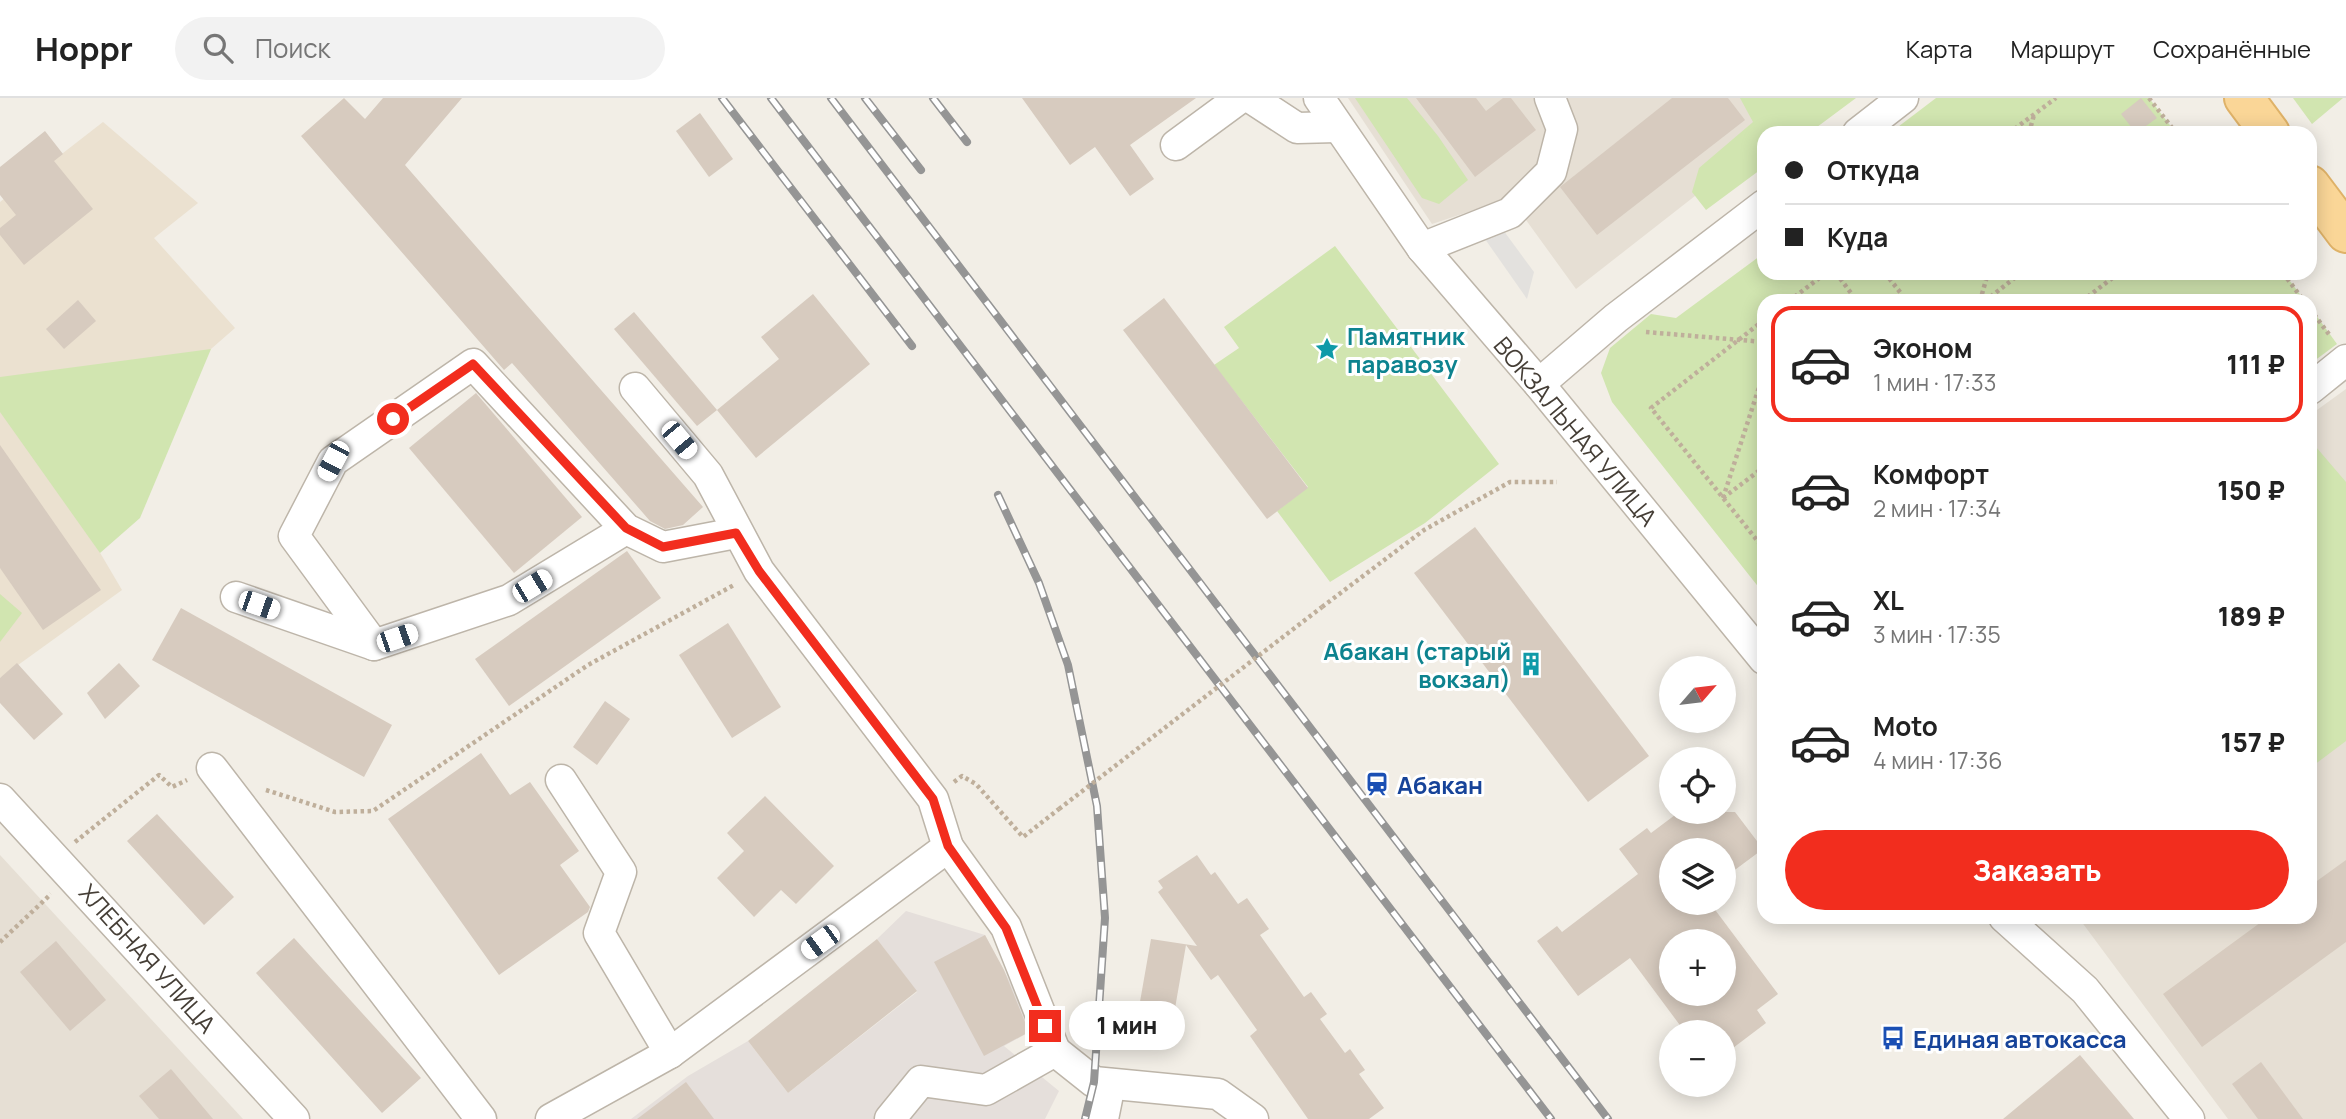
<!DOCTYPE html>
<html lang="ru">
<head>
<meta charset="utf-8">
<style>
  :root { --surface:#fff; --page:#f2f2f2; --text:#222; --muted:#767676; --line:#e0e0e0; --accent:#f22d1e }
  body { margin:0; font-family:Manrope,sans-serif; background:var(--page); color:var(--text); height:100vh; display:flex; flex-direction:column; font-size:26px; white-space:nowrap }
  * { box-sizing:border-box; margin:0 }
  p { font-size:23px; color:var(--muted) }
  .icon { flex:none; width:38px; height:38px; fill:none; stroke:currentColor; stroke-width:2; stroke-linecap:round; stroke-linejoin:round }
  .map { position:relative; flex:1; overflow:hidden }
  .drawer { position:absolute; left:1757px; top:196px; width:560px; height:630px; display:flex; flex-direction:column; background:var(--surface); border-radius:21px; box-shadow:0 4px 18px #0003 }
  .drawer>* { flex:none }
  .top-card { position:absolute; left:1757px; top:28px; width:560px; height:154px; border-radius:21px; box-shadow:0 4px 18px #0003; display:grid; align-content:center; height:154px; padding:0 28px; background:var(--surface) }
  .needle { width:46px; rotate:62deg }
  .tools { position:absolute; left:1659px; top:558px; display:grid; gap:14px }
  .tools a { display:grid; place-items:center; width:77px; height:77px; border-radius:50%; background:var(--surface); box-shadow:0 4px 18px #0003; font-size:35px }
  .end { position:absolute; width:32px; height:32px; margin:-16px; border:9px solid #f22d1e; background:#fff; box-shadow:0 0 0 4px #fff }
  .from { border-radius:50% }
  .bubble { position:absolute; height:49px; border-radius:24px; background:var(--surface); box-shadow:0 4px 18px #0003; font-size:23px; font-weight:800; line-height:49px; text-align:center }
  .car { position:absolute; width:21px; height:42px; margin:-21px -10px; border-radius:9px; box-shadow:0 0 5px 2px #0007; background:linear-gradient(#fff 24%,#345 0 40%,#fff 0 76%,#345 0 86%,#fff 0) }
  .top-card b { display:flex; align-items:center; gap:24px; height:66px; font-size:26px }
  .top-card b+b { border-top:2px solid var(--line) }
  .top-card i { width:18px; height:18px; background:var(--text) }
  ul { padding:12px 0 0; list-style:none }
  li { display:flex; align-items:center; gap:21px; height:116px; margin:0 14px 10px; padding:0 14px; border:4px solid transparent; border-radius:21px }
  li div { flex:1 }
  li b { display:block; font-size:26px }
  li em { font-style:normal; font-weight:800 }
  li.current { border-color:var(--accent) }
  li>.icon { width:63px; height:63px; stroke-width:1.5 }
  .action { display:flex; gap:14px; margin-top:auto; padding:14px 28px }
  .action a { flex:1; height:80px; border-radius:42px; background:var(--accent); color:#fff; font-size:28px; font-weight:800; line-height:80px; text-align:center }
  header { display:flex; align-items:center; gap:42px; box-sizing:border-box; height:98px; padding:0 35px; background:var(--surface); border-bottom:2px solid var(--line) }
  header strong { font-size:33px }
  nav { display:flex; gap:38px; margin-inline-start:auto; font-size:24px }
  .search { width:490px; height:63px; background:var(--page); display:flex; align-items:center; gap:18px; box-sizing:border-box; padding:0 24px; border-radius:38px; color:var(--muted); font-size:26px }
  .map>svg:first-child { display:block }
  .residential { fill:#e6dfd4 }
  .industrial { fill:#e5dfdb }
  .education { fill:#ebe1d0 }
  .green { fill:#d1e5b0 }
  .parking { fill:#e3e1de }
  .building { fill:#d7cbbf; fill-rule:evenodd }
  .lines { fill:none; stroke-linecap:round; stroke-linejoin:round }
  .minor-casing { stroke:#bdb5a9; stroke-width:33 }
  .major-casing { stroke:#dfb268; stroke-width:42 }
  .path { stroke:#bfaf9b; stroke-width:4.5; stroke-dasharray:3.5 3.5; stroke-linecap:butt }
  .minor { stroke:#fff; stroke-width:30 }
  .major { stroke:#fad697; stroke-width:38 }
  .rail-casing { stroke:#959595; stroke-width:8 }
  .rail { stroke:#fff; stroke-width:5; stroke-dasharray:16; stroke-linecap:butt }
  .path-bridge { stroke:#bfaf9b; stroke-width:4.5; stroke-dasharray:3.5 3.5; stroke-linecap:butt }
  .route { stroke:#f22d1e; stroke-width:9 }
  .labels { text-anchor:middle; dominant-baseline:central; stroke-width:6; stroke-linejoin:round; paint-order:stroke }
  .culture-label { font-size:24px; font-weight:bold; fill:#0d838f; stroke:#fff; text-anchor:start }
  .street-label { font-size:24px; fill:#453e36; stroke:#fff }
  .transit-label { font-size:24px; font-weight:bold; fill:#164399; stroke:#fff; text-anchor:start }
</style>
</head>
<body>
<header>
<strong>Hoppr</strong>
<div class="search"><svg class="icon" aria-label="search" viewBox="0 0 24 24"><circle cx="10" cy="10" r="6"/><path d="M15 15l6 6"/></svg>Поиск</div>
<nav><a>Карта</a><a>Маршрут</a><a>Сохранённые</a></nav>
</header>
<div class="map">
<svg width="2346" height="1021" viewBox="0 0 2346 1021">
  <rect width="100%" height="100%" fill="#f2eee6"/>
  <!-- residential -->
  <g class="residential">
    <path d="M1348,0H1820L1764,35V44L1576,191L1510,100L1432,126Z"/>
    <path d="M2346,291V1021H2228L2078,819H2310V317Z"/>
    <path d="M0,757L243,1021H0Z"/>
  </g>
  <!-- industrial -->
  <path class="industrial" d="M906,813L985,837L1035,931L1004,948L1059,993L1045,1021H631L688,978L748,943L788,995L917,894L877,841Z"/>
  <!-- education -->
  <path class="education" d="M103,24L198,105L154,140L235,230L100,348L56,380L122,492L0,580V104Z"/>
  <!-- green -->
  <g class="green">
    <path d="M1355,0H1407L1438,38L1468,82L1439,106L1422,100Z"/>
    <path d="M1740,0H1856L1809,35H1764V69L1706,112L1692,94L1699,70L1753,24Z"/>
    <path d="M1936,0H2149L2176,35H1890Z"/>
    <path d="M2293,0H2343L2312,26Z"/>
    <path d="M1335,148L1499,366L1425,425L1330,484L1277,413L1308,389L1214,267L1239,250L1224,229Z"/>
    <path d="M1764,155V175H2284L2305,203H1764V496L1612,304L1601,275L1610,250L1651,216L1676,220Z"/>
    <path d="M2310,209L2337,246L2310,266Z"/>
    <path d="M211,251L140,420L100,455L0,314V279Z"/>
    <path d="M2310,342L2346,384V643L2310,670Z"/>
    <path d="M0,496L22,515L0,544Z"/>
  </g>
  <!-- parking -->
  <path class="parking" d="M1495,121L1534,174L1527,201L1478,131Z"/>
  <!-- building -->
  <g class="building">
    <path d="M344,0L365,21L383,0H462L405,67L703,409L683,427L665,431L650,423L512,265L504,272L301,38Z"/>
    <path d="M1022,0H1196L1130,47L1154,81L1130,98L1095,49L1070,67Z"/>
    <path d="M1416,0H1476L1486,13L1503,0H1511L1536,32L1475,79Z"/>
    <path d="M1672,0H1728L1745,22L1597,137L1560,89Z"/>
    <path d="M2141,0L2157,20L2136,35L2121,16Z"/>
    <path d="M700,15L733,61L709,79L676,33Z"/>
    <path d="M45,33L63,56L54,63L93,111L24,167L0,137V130L16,117L0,97V69Z"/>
    <path d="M813,196L870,266L756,360L717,312L779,261L761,239Z"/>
    <path d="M1164,200L1308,390L1267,421L1123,232Z"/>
    <path d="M78,202L96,223L64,251L46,231Z"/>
    <path d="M634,214L717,312L697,328L614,231Z"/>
    <path d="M476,295L582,419L514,475L409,350Z"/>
    <path d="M0,347L101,492L43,532L0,470Z"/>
    <path d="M1475,429L1649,658L1588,704L1414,475Z"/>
    <path d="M627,453L661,500L509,608L475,561Z"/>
    <path d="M181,510L392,627L364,679L152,562Z"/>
    <path d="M728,525L781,609L732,640L679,557Z"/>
    <path d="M17,565L63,616L34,642L0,605V580Z"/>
    <path d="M119,565L140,588L105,621L87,595Z"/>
    <path d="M605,603L630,621L597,667L573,649Z"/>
    <path d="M481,655L510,697L530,684L579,753L560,767L590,809L588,814L499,877L388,721Z"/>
    <path d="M765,698L834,768L796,806L781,792L754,819L717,780L744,753L727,735Z"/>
    <path d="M1679,714H1735L1763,751L1724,780V752H1671V805H1710L1778,896L1757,912L1766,925L1729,953L1724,946V934H1685L1630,860L1578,898L1537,843L1557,828L1562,834L1638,776L1619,751L1647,730L1651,735ZM1671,844H1724V896H1671Z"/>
    <path d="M157,716L234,799L204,827L127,743Z"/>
    <path d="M1197,757L1211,777L1215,774L1238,806L1247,800L1269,831L1260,837L1304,899L1311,894L1327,916L1320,921L1345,955L1350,951L1365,972L1359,976L1384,1010L1369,1021H1308L1250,938L1257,932L1218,877L1211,882L1186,847L1169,945L1134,938L1151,841L1197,848L1158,794L1163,790L1158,783Z"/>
    <path d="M2346,762V844L2202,949L2163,896L2268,819H2310V788Z"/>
    <path d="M985,837L1004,872L1029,934L984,958L934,864Z"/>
    <path d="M294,840L421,980L382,1015L256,875Z"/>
    <path d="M877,841L917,893L788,995L748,943Z"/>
    <path d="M56,843L106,902L70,933L20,874Z"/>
    <path d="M2080,957L2134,1021H2003Z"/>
    <path d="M2261,964L2303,1021H2258L2232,986Z"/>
    <path d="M171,971L213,1021H159L139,998Z"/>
    <path d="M686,984L714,1021H637Z"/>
  </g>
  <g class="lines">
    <!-- minor casing -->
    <g class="minor-casing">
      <g id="minor">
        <path d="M1251,0L1297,30L1337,29"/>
        <path d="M1319,0L1422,150L1539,286L1764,561"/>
        <path d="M1858,35L1903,0"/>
        <path d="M1176,47L1240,0"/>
        <path d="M1422,150L1510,115L1551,74L1562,31L1550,0"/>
        <path d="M1539,286L1616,220L1764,107"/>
        <path d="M2310,291L2346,262"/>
        <path d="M236,499L374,547L509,502L626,431"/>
        <path d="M374,547L294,438L333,363L473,266L626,431L663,449L736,435"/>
        <path d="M212,670L481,1021"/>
        <path d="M561,682L621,774L599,835L670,955"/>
        <path d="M0,701L294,1021"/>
        <path d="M2004,819L2085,892L2189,1021"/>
        <path d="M1055,953L1094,984L1218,996L1253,1021"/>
        <path d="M551,1021L670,955L948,749L933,701L759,473L708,377L635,290"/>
        <path d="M890,1021L921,983L986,992L1055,953L1006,829L948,749"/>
        <path d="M1103,1021L1110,986"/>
      </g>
    </g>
    <!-- major casing -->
    <g class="major-casing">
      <g id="major">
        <path d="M2244,0L2270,35"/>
        <path d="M2310,87L2346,135"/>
      </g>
    </g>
    <!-- path -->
    <g class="path">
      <path d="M2149,0L2176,35"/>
      <path d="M2009,35L2056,0"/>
      <path d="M2029,35L2034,17"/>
      <path d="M1836,175L1857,203"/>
      <path d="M1885,175L1907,203"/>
      <path d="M2283,175L2304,203"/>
      <path d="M1789,203L1826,175"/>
      <path d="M1980,203L1988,175"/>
      <path d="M1985,203L2021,175"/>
      <path d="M2082,203L2119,175"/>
      <path d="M2310,211L2331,239"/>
      <path d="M1764,222L1651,310L1764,451"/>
      <path d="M1646,234L1764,244"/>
      <path d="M1723,400L1764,274"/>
      <path d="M1723,400L1764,369"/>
      <path d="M1322,509L1424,432L1510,384H1557"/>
      <path d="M954,684L962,678L976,686L1023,739L1059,711"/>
      <path d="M266,692L335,714L373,713L588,567L734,487"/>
      <path d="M75,744L159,677L172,689L187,682"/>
      <path d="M0,844L51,796"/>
    </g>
    <!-- minor -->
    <use href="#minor" class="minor"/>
    <!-- major -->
    <use href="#major" class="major"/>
    <!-- rail casing -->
    <g class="rail-casing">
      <g id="rail">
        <path d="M722,0L912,248"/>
        <path d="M771,0L1551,1021"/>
        <path d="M831,0L1608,1021"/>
        <path d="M865,0L921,72"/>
        <path d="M933,0L967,44"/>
        <path d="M998,397L1039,485L1068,567L1097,708L1105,820L1094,984L1085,1021"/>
      </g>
    </g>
    <!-- rail -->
    <use href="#rail" class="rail"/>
    <!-- path-bridge -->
    <path class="path-bridge" d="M1059,711L1322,509"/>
  </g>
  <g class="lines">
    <!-- route -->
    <path class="route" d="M393,321L473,266L626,430L663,449L736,435L759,473L933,701L948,748L1006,830L1045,928"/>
  </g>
  <!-- icons -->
  <defs>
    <g id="sight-bare" transform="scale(1.89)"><path d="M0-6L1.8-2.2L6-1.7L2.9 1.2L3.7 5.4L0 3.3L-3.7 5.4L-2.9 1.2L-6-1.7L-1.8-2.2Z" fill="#0f9aa8" stroke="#fff" stroke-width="2.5" paint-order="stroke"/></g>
    <g id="building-bare" transform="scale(1.89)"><path d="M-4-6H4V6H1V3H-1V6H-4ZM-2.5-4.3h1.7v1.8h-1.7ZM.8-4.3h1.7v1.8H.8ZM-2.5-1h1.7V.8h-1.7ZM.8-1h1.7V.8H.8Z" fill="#0f9aa8" stroke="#fff" stroke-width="2.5" paint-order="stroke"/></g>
    <g id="station-bare" transform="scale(1.89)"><path d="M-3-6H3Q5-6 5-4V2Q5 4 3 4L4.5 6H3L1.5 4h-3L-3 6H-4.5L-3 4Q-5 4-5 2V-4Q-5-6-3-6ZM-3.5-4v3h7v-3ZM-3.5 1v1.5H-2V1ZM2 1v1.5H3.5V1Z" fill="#1a4fb4" stroke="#fff" stroke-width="2.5" paint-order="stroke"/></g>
    <g id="bus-bare" transform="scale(1.89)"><path d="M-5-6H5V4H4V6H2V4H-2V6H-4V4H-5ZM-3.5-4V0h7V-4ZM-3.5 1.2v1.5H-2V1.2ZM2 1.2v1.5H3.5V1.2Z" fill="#1a4fb4" stroke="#fff" stroke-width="2.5" paint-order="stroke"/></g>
  </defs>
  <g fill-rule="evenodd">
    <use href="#sight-bare" x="1327" y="251"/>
    <use href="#building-bare" x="1531" y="566"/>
    <use href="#station-bare" x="1377" y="686"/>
    <use href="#bus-bare" x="1893" y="940"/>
  </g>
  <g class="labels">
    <!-- culture labels -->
    <g class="culture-label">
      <text x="1347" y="237">Памятник<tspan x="1347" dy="28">паравозу</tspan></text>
      <text x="1511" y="552" text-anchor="end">Абакан (старый<tspan x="1511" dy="28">вокзал)</tspan></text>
    </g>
    <!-- street labels -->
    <g class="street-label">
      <text transform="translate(1576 333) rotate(50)">ВОКЗАЛЬНАЯ УЛИЦА</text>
      <text transform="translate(148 860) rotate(48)">ХЛЕБНАЯ УЛИЦА</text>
    </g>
    <!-- transit labels -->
    <g class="transit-label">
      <text x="1397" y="686">Абакан</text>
      <text x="1913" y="940">Единая автокасса</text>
    </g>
  </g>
</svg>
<div class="tools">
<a><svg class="needle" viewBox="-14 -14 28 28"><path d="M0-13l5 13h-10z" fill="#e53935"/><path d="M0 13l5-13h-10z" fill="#767676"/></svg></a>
<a><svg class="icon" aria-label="locate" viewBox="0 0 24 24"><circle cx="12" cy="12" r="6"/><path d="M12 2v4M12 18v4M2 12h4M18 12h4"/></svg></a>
<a><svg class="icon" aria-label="layers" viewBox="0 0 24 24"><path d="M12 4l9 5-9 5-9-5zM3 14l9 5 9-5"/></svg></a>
<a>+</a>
<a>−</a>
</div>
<i class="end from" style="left:393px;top:321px"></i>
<i class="end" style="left:1045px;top:928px"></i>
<div class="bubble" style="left:1069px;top:903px;width:116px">1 мин</div>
<i class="car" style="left:679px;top:342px;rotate:140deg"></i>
<i class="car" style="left:333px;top:363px;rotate:208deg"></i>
<i class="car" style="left:532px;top:488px;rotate:59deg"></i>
<i class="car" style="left:259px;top:507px;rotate:109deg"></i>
<i class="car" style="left:397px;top:540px;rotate:71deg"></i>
<i class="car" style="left:820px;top:844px;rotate:234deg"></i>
<div class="top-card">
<b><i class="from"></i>Откуда</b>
<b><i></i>Куда</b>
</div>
<section class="drawer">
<ul>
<li class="current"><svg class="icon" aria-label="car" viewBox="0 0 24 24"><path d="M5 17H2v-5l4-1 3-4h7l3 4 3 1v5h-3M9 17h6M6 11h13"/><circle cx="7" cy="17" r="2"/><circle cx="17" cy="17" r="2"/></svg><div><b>Эконом</b><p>1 мин · 17:33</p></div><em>111 ₽</em></li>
<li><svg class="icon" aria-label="car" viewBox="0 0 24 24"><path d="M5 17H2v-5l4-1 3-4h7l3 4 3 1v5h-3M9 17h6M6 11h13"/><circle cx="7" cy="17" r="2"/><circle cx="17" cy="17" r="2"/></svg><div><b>Комфорт</b><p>2 мин · 17:34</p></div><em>150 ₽</em></li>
<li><svg class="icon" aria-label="car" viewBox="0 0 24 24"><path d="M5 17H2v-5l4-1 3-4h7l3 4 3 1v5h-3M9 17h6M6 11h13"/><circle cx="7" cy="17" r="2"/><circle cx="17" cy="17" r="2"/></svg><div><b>XL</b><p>3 мин · 17:35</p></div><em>189 ₽</em></li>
<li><svg class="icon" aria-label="car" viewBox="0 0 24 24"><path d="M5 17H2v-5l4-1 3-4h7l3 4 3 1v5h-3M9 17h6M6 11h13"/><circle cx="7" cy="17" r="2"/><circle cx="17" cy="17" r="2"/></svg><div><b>Moto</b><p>4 мин · 17:36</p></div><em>157 ₽</em></li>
</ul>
<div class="action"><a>Заказать</a></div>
</section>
</div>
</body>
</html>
